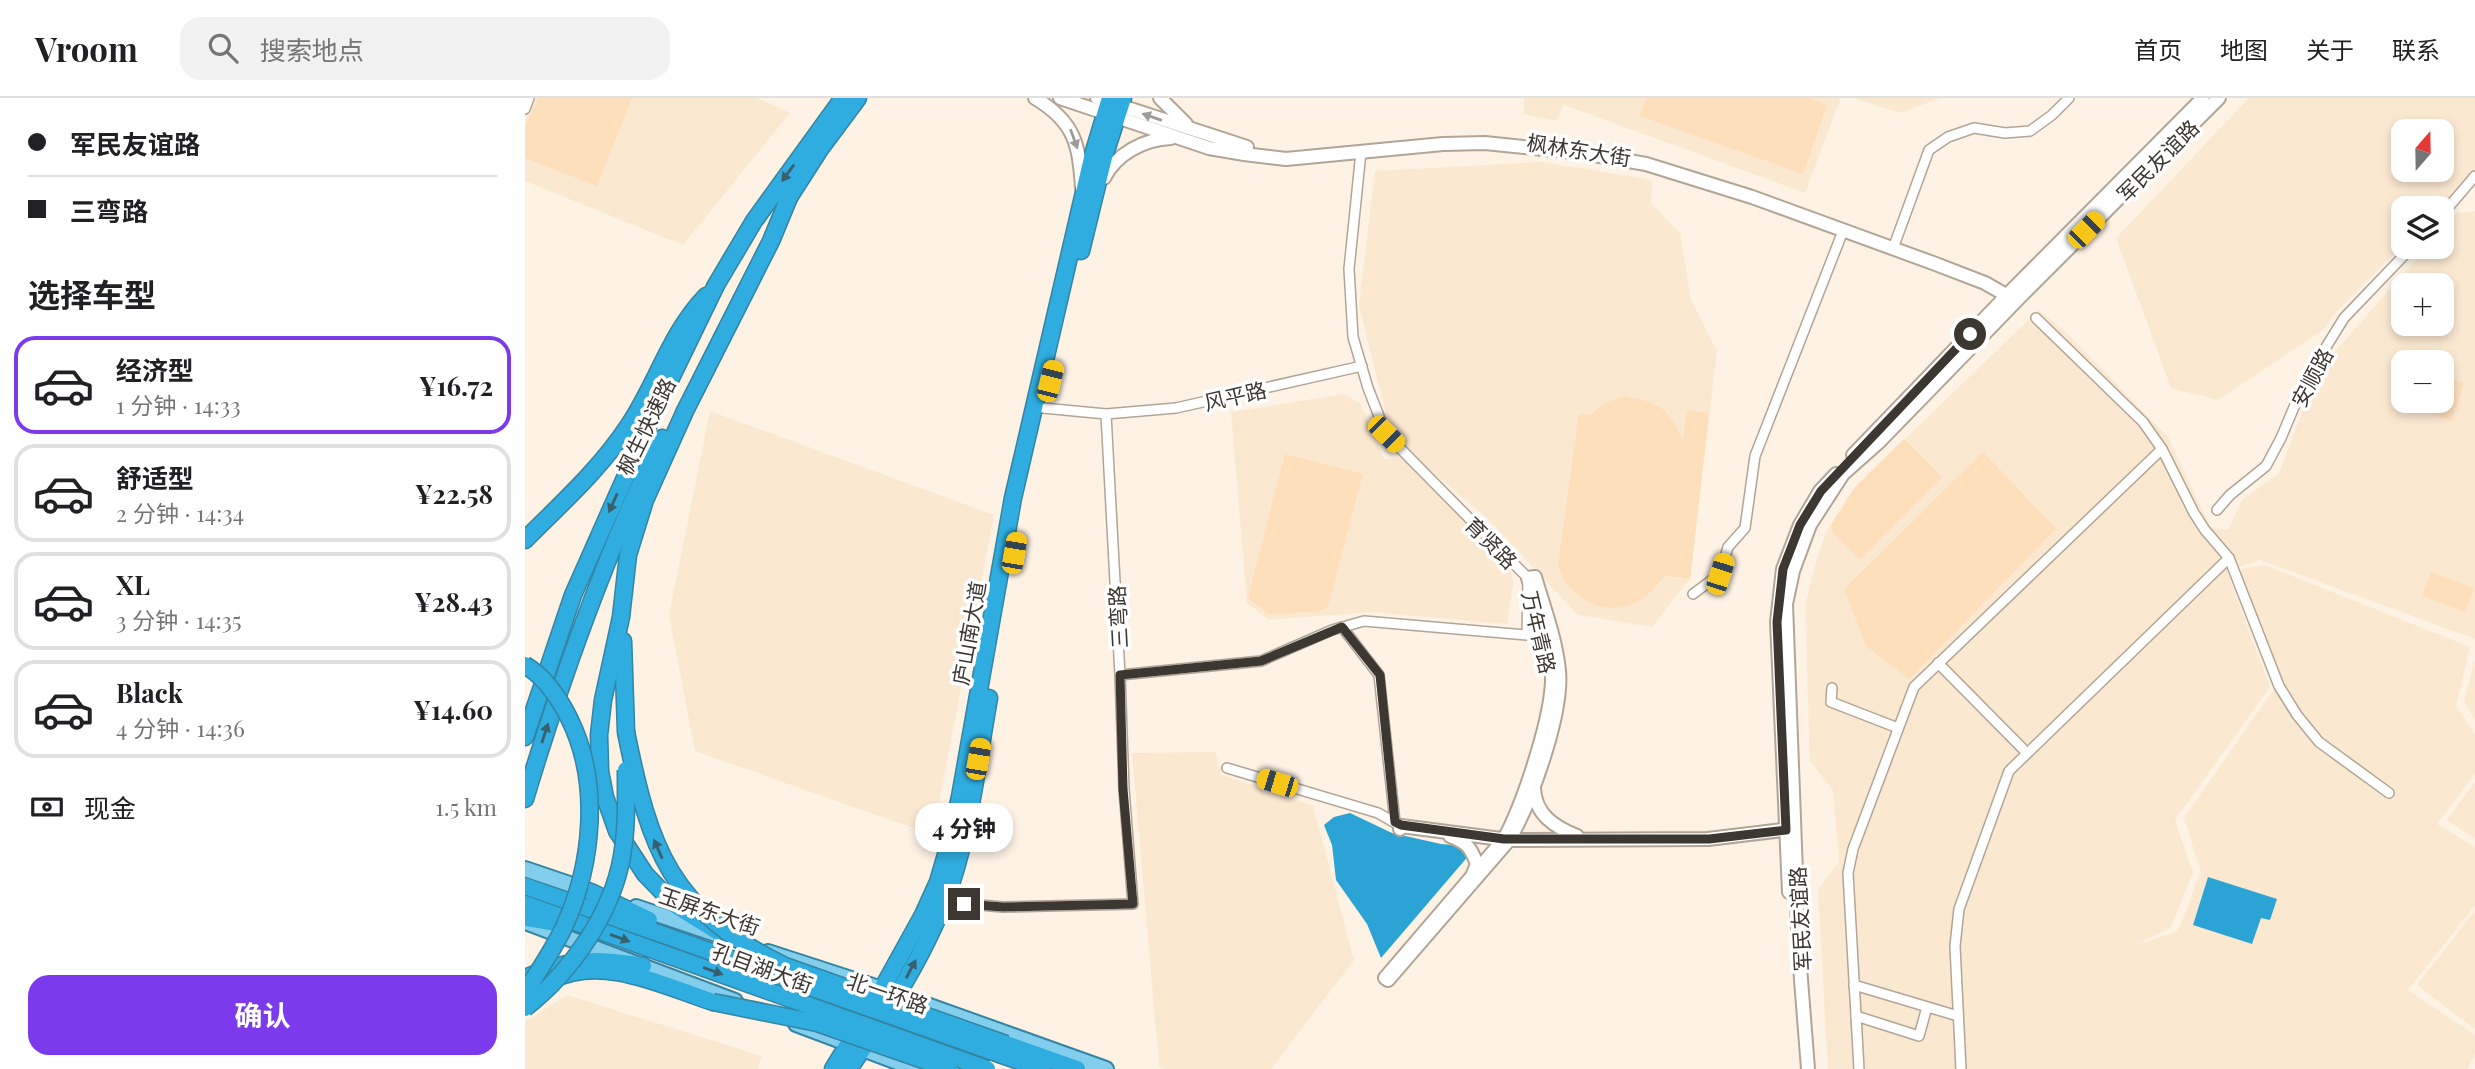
<!DOCTYPE html>
<html lang="zh">
<head>
<meta charset="utf-8">
<style>
  :root { --surface:#fff; --page:#f2f2f2; --text:#202124; --muted:#757577; --line:#e0e0e0; --accent:#7c3aed }
  body { margin:0; font-family:"Playfair Display","Noto Sans SC",serif; background:var(--page); color:var(--text); height:100vh; display:flex; flex-direction:column; font-size:26px; white-space:nowrap }
  * { box-sizing:border-box; margin:0 }
  p { font-size:23px; color:var(--muted) }
  .icon { flex:none; width:38px; height:38px; fill:none; stroke:currentColor; stroke-width:2; stroke-linecap:round; stroke-linejoin:round }
  .map { position:relative; flex:1; overflow:hidden }
  .panel { display:flex; flex-direction:column; background:var(--surface); width:525px }
  .panel>* { flex:none }
  .top-card { display:grid; align-content:center; height:154px; padding:0 28px; background:var(--surface) }
  .needle { width:46px; rotate:20deg }
  .fabs { position:absolute; left:1866px; top:21px; display:grid; gap:14px }
  .fabs a { display:grid; place-items:center; width:63px; height:63px; border-radius:14px; background:var(--surface); box-shadow:0 4px 10px #0003; font-size:35px }
  .end { position:absolute; width:32px; height:32px; margin:-16px; border:9px solid #3d3731; background:#fff; box-shadow:0 0 0 4px #fff }
  .from { border-radius:50% }
  .bubble { position:absolute; height:49px; border-radius:21px; background:var(--surface); box-shadow:0 4px 10px #0003; font-size:23px; font-weight:700; line-height:49px; text-align:center }
  .car { position:absolute; width:21px; height:42px; margin:-21px -10px; border-radius:9px; box-shadow:0 0 5px 2px #0007; background:linear-gradient(#f5c518 24%,#345 0 40%,#f5c518 0 76%,#345 0 86%,#f5c518 0) }
  .top-card b { display:flex; align-items:center; gap:24px; height:66px; font-size:26px }
  .top-card b+b { border-top:2px solid var(--line) }
  .top-card i { width:18px; height:18px; background:var(--text) }
  ul { padding:0; list-style:none }
  li { display:flex; align-items:center; gap:21px; height:98px; margin:0 14px 10px; padding:0 14px; border:4px solid var(--line); border-radius:21px }
  li div { flex:1 }
  li b { display:block; font-size:26px }
  li em { font-style:normal; font-weight:700 }
  li.current { border-color:var(--accent) }
  li>.icon { width:63px; height:63px; stroke-width:1.5 }
  h2 { padding:0 28px; font-size:32px; line-height:84px }
  .pay { display:flex; align-items:center; gap:18px; height:77px; padding:0 28px; font-size:26px }
  .pay p { margin-inline-start:auto }
  .button { display:flex; gap:14px; margin-top:auto; padding:14px 28px }
  .button a { flex:1; height:80px; border-radius:21px; background:var(--accent); color:#fff; font-size:28px; font-weight:700; line-height:80px; text-align:center }
  header { display:flex; align-items:center; gap:42px; box-sizing:border-box; height:98px; padding:0 35px; background:var(--surface); border-bottom:2px solid var(--line) }
  header strong { font-size:33px }
  nav { display:flex; gap:38px; margin-inline-start:auto; font-size:24px }
  .search { width:490px; height:63px; background:var(--page); display:flex; align-items:center; gap:18px; box-sizing:border-box; padding:0 24px; border-radius:21px; color:var(--muted); font-size:26px }
  main { display:flex; flex:1; min-height:0 }
  .map>svg:first-child { display:block }
  .built { fill:#fbe8d1; fill-rule:evenodd }
  .green { fill:#fddfbb }
  .water { fill:#2ba4d5 }
  .lines { fill:none; stroke-linecap:round; stroke-linejoin:round }
  .street-casing { stroke:#b2a595; stroke-width:12 }
  .secondary-casing { stroke:#b2a595; stroke-width:16 }
  .primary-casing { stroke:#3484a3; stroke-width:18 }
  .highway-casing { stroke:#3484a3; stroke-width:19 }
  .street { stroke:#fff; stroke-width:9 }
  .secondary { stroke:#fff; stroke-width:12 }
  .primary { stroke:#82ceec; stroke-width:14 }
  .highway { stroke:#2fade0; stroke-width:16 }
  .highway-bridge-casing { stroke:#3484a3; stroke-width:19; stroke-linecap:butt }
  .highway-bridge { stroke:#2fade0; stroke-width:16 }
  .oneway { fill:#9e9b98 }
  .oneway2 { fill:#38606e }
  .route { stroke:#3d3731; stroke-width:9 }
  .labels { text-anchor:middle; dominant-baseline:central; stroke-width:7; stroke-linejoin:round; paint-order:stroke }
  .street-label { font-size:21px; fill:#3d3731; stroke:#fff }
</style>
</head>
<body>
<header>
<strong>Vroom</strong>
<div class="search"><svg class="icon" aria-label="search" viewBox="0 0 24 24"><circle cx="10" cy="10" r="6"/><path d="M15 15l6 6"/></svg>搜索地点</div>
<nav><a>首页</a><a>地图</a><a>关于</a><a>联系</a></nav>
</header>
<main>
<section class="panel">
<div class="top-card">
<b><i class="from"></i>军民友谊路</b>
<b><i></i>三弯路</b>
</div>
<h2>选择车型</h2>
<ul>
<li class="current"><svg class="icon" aria-label="car" viewBox="0 0 24 24"><path d="M5 17H2v-5l4-1 3-4h7l3 4 3 1v5h-3M9 17h6M6 11h13"/><circle cx="7" cy="17" r="2"/><circle cx="17" cy="17" r="2"/></svg><div><b>经济型</b><p>1 分钟 · 14:33</p></div><em>¥16.72</em></li>
<li><svg class="icon" aria-label="car" viewBox="0 0 24 24"><path d="M5 17H2v-5l4-1 3-4h7l3 4 3 1v5h-3M9 17h6M6 11h13"/><circle cx="7" cy="17" r="2"/><circle cx="17" cy="17" r="2"/></svg><div><b>舒适型</b><p>2 分钟 · 14:34</p></div><em>¥22.58</em></li>
<li><svg class="icon" aria-label="car" viewBox="0 0 24 24"><path d="M5 17H2v-5l4-1 3-4h7l3 4 3 1v5h-3M9 17h6M6 11h13"/><circle cx="7" cy="17" r="2"/><circle cx="17" cy="17" r="2"/></svg><div><b>XL</b><p>3 分钟 · 14:35</p></div><em>¥28.43</em></li>
<li><svg class="icon" aria-label="car" viewBox="0 0 24 24"><path d="M5 17H2v-5l4-1 3-4h7l3 4 3 1v5h-3M9 17h6M6 11h13"/><circle cx="7" cy="17" r="2"/><circle cx="17" cy="17" r="2"/></svg><div><b>Black</b><p>4 分钟 · 14:36</p></div><em>¥14.60</em></li>
</ul>
<div class="pay"><svg class="icon" aria-label="cash" viewBox="0 0 24 24"><path d="M3 7h18v10H3z"/><circle cx="12" cy="12" r="2"/></svg>现金<p>1.5 km</p></div>
<div class="button"><a>确认</a></div>
</section>
<div class="map">
<svg width="1950" height="971" viewBox="0 0 1950 971">
  <rect width="100%" height="100%" fill="#fdf2e4"/>
  <!-- built -->
  <g class="built">
    <path d="M9,0H232L265,15L158,147L0,83V22Z"/>
    <path d="M999,0H1316L1280,95L1039,7L1031,23L999,16Z"/>
    <path d="M1328,0H1415L1376,15Z"/>
    <path d="M1724,0H1950V74L1914,110H1878V147L1810,215L1799,231L1693,302L1646,290L1591,140ZM1878,33H1916V72H1878Z"/>
    <path d="M1016,64L1127,82L1126,105L1155,135L1166,202L1192,253L1165,481L1127,529L1053,517L962,420L867,340L834,207L850,73Z"/>
    <path d="M1950,113V541L1735,462L1702,473L1745,589L1650,722L1668,775L1645,830L1608,848L1653,833L1676,774L1659,720L1749,591L1707,472L1740,467L1945,549L1931,608L1950,637V675L1912,726L1950,749V807L1883,892L1950,937V955L1943,971H1303L1293,792L1314,763L1308,692L1285,663L1280,509L1287,478L1300,436L1330,389L1514,212L1542,235L1643,339L1686,430L1703,432L1717,402L1754,375L1792,274L1902,149H1916V133L1932,115ZM1878,187H1916V226H1878ZM1878,264H1916V303H1878Z"/>
    <path d="M819,296L836,306L859,361L887,360L983,448L988,487L982,526L845,514L744,522L722,505L706,314Z"/>
    <path d="M185,313L469,417L408,737L170,653L144,517Z"/>
    <path d="M1950,562V622L1939,604Z"/>
    <path d="M690,654L697,677L788,708L829,862L746,971H642L634,968L607,655Z"/>
    <path d="M1950,684V741L1922,722Z"/>
    <path d="M1950,813V931L1892,887Z"/>
    <path d="M42,897L237,958L233,971H0V924Z"/>
  </g>
  <!-- green -->
  <g class="green">
    <path d="M13,0H107L72,88L0,60V29Z"/>
    <path d="M1121,0H1284L1302,7L1278,76L1115,18Z"/>
    <path d="M1916,278L1939,285L1926,323L1882,307L1884,303H1916Z"/>
    <path d="M1099,298C1134,304 1144,310 1158,343L1162,312L1184,315L1165,481L1140,477C1133,485 1126,495 1117,501C1086,523 1041,501 1033,466L1054,316L1065,317L1080,305Z"/>
    <path d="M1379,341L1417,379L1335,461L1308,435L1306,427L1330,389Z"/>
    <path d="M1458,354L1531,431L1384,581L1341,548L1319,491Z"/>
    <path d="M760,356L838,376L803,508L796,513L744,516L723,500Z"/>
    <path d="M1906,474L1949,490L1940,514L1897,498Z"/>
  </g>
  <!-- water -->
  <g class="water">
    <path d="M825,715L867,735L916,746L951,749L856,860L842,826L811,782L807,747L799,727L809,719Z"/>
    <path d="M1683,779L1752,801L1745,822L1736,820L1727,846L1668,827Z"/>
  </g>
  <g class="lines">
    <!-- street casing -->
    <g class="street-casing">
      <g id="street">
        <path d="M0,11L4,0"/>
        <path d="M1916,118L1950,78"/>
        <path d="M1370,145L1404,52L1423,39L1449,30L1480,35L1505,33L1527,17L1544,0"/>
        <path d="M1511,220L1618,324L1637,351L1669,415L1680,432L1704,460L1754,588L1772,617L1794,644L1864,695"/>
        <path d="M581,316L651,310L837,268"/>
        <path d="M1692,412L1705,397L1741,368L1756,340L1780,283L1819,220L1887,149"/>
        <path d="M1168,496L1195,476L1203,449L1220,430L1230,358L1318,133"/>
        <path d="M817,529L854,577L870,724"/>
        <path d="M1413,565L1502,655"/>
        <path d="M595,577L736,563L807,532L839,523L1002,537L1003,480L861,336L843,290L828,239L824,171L836,54"/>
        <path d="M1307,590L1306,604L1373,630"/>
        <path d="M702,670L853,715L874,727"/>
        <path d="M419,804L478,809L608,806L599,691L595,577L581,316L518,310"/>
        <path d="M1329,887L1433,918"/>
        <path d="M1331,918L1394,938L1402,909"/>
        <path d="M1334,971L1323,775L1328,751L1389,589L1637,351"/>
        <path d="M1436,971L1430,848L1434,811L1484,673L1704,460"/>
      </g>
    </g>
    <!-- secondary casing -->
    <g class="secondary-casing">
      <g id="secondary">
        <path d="M510,0C550,24 554,46 557,90"/>
        <path d="M535,0L684,50L719,56L761,61L918,46L960,45L1058,55L1121,66L1227,99L1408,165L1460,185L1488,201"/>
        <path d="M572,0L722,49"/>
        <path d="M635,0L661,26"/>
        <path d="M579,80C591,56 619,41 646,40"/>
        <path d="M1328,357L1488,191L1678,0"/>
        <path d="M1010,479C1019,510 1031,541 1034,573C1038,616 1006,705 984,742L863,882L860,880L979,741C998,706 1029,615 1027,575C1026,543 1012,510 1003,480Z"/>
        <path d="M1009,690C1010,717 1030,729 1052,738"/>
        <path d="M875,731L876,728L984,742L1183,741L1266,731"/>
        <path d="M925,738C942,745 945,748 952,766L948,776"/>
        <path d="M1264,794L1252,524L1258,471L1275,427L1295,393L1311,376"/>
        <path d="M1283,971L1274,856L1261,506L1268,473L1285,427L1318,376L1354,344L1497,197L1694,0"/>
      </g>
    </g>
    <!-- primary casing -->
    <g class="primary-casing">
      <g id="primary">
        <path d="M0,771L62,792"/>
        <path d="M111,809L191,836"/>
        <path d="M3,825L210,903"/>
        <path d="M243,854L357,891L581,971"/>
        <path d="M271,926L391,971"/>
      </g>
    </g>
    <!-- highway casing -->
    <g class="highway-casing">
      <g id="highway">
        <path d="M261,104L295,51L333,0"/>
        <path d="M556,153L579,59L598,0"/>
        <path d="M0,442C37,405 75,371 104,327C132,285 146,234 181,198"/>
        <path d="M98,543L101,634"/>
        <path d="M0,639L48,497L127,319L191,187L229,123L318,0"/>
        <path d="M0,701C37,578 80,456 137,340"/>
        <path d="M0,788L195,857"/>
        <path d="M66,794L124,822"/>
        <path d="M0,806L123,850"/>
        <path d="M0,820L32,825"/>
        <path d="M203,840L150,807L120,776L92,733L80,699L75,673L74,637L78,602L96,519L103,457L120,402L160,313L246,143L265,97"/>
        <path d="M0,880C46,860 69,860 118,868"/>
        <path d="M27,882C77,856 139,888 188,904"/>
        <path d="M481,946L552,971"/>
        <path d="M477,957L517,971"/>
        <path d="M308,971L357,891L398,817L413,784L423,750L435,699L488,400L567,60L585,0"/>
        <path d="M324,971C363,914 405,849 427,783C446,724 453,661 464,600"/>
      </g>
    </g>
    <!-- street -->
    <use href="#street" class="street"/>
    <!-- secondary -->
    <use href="#secondary" class="secondary"/>
    <!-- primary -->
    <use href="#primary" class="primary"/>
    <!-- highway -->
    <use href="#highway" class="highway"/>
    <!-- highway-bridge casing -->
    <g class="highway-bridge-casing">
      <g id="highway-bridge">
        <path d="M0,567C20,579 34,600 44,620C76,684 68,766 39,829C28,852 14,873 0,894"/>
        <path d="M101,634C125,752 145,812 260,868L481,946"/>
        <path d="M123,850L462,971"/>
        <path d="M195,857L477,957"/>
        <path d="M188,904L292,925L424,971"/>
        <path d="M0,910C46,874 87,816 97,758C102,729 101,701 101,672"/>
      </g>
    </g>
    <!-- highway-bridge -->
    <use href="#highway-bridge" class="highway-bridge"/>
  </g>
  <!-- one-way arrows -->
  <defs><path id="oneway-solid" d="M-6-.8H1V-3.2L6.5 0L1 3.2V.8H-6Z" transform="scale(1.75)"/></defs>
  <g class="oneway">
    <use href="#oneway-solid" transform="translate(627 19) rotate(-161)"/>
    <use href="#oneway-solid" transform="translate(549 41) rotate(70)"/>
  </g>
  <g class="oneway2">
    <use href="#oneway-solid" transform="translate(263 75) rotate(126)"/>
    <use href="#oneway-solid" transform="translate(88 405) rotate(114)"/>
    <use href="#oneway-solid" transform="translate(20 635) rotate(-72)"/>
    <use href="#oneway-solid" transform="translate(133 751) rotate(-114)"/>
    <use href="#oneway-solid" transform="translate(95 840) rotate(20)"/>
    <use href="#oneway-solid" transform="translate(386 871) rotate(-62)"/>
    <use href="#oneway-solid" transform="translate(188 873) rotate(20)"/>
  </g>
  <g class="lines">
    <!-- route -->
    <path class="route" d="M439,806L478,809L608,806L598,691L595,577L736,563L817,529L855,577L870,724L876,727L979,741H1184L1261,732L1252,524L1258,471L1275,427L1296,393L1445,236"/>
  </g>
  <g class="labels">
    <!-- street labels -->
    <g class="street-label">
      <text transform="translate(1054 51) rotate(9)">枫林东大街</text>
      <text transform="translate(1632 62) rotate(-45)">军民友谊路</text>
      <text transform="translate(1786 279) rotate(-62)">安顺路</text>
      <text transform="translate(710 297) rotate(-13)">风平路</text>
      <text transform="translate(120 328) rotate(-64)">枫生快速路</text>
      <text transform="translate(967 444) rotate(45)">育贤路</text>
      <text transform="translate(592 519) rotate(-93)">三弯路</text>
      <text transform="translate(1015 534) rotate(77)">万年青路</text>
      <text transform="translate(443 535) rotate(-80)">庐山南大道</text>
      <text transform="translate(185 812) rotate(19)">玉屏东大街</text>
      <text transform="translate(1274 821) rotate(-93)">军民友谊路</text>
      <text transform="translate(238 869) rotate(20)">孔目湖大街</text>
      <text transform="translate(363 894) rotate(19)">北一环路</text>
    </g>
  </g>
</svg>
<div class="fabs">
<a><svg class="needle" viewBox="-14 -14 28 28"><path d="M0-13l5 13h-10z" fill="#e53935"/><path d="M0 13l5-13h-10z" fill="#757577"/></svg></a>
<a><svg class="icon" aria-label="layers" viewBox="0 0 24 24"><path d="M12 4l9 5-9 5-9-5zM3 14l9 5 9-5"/></svg></a>
<a>+</a>
<a>−</a>
</div>
<i class="end from" style="left:1445px;top:236px"></i>
<i class="end" style="left:439px;top:806px"></i>
<div class="bubble" style="left:390px;top:705px;width:98px">4 分钟</div>
<i class="car" style="left:1561px;top:132px;rotate:45deg"></i>
<i class="car" style="left:525px;top:283px;rotate:14deg"></i>
<i class="car" style="left:861px;top:336px;rotate:135deg"></i>
<i class="car" style="left:489px;top:455px;rotate:10deg"></i>
<i class="car" style="left:1195px;top:476px;rotate:18deg"></i>
<i class="car" style="left:453px;top:661px;rotate:10deg"></i>
<i class="car" style="left:752px;top:685px;rotate:287deg"></i>
</div>
</main>
</body>
</html>
